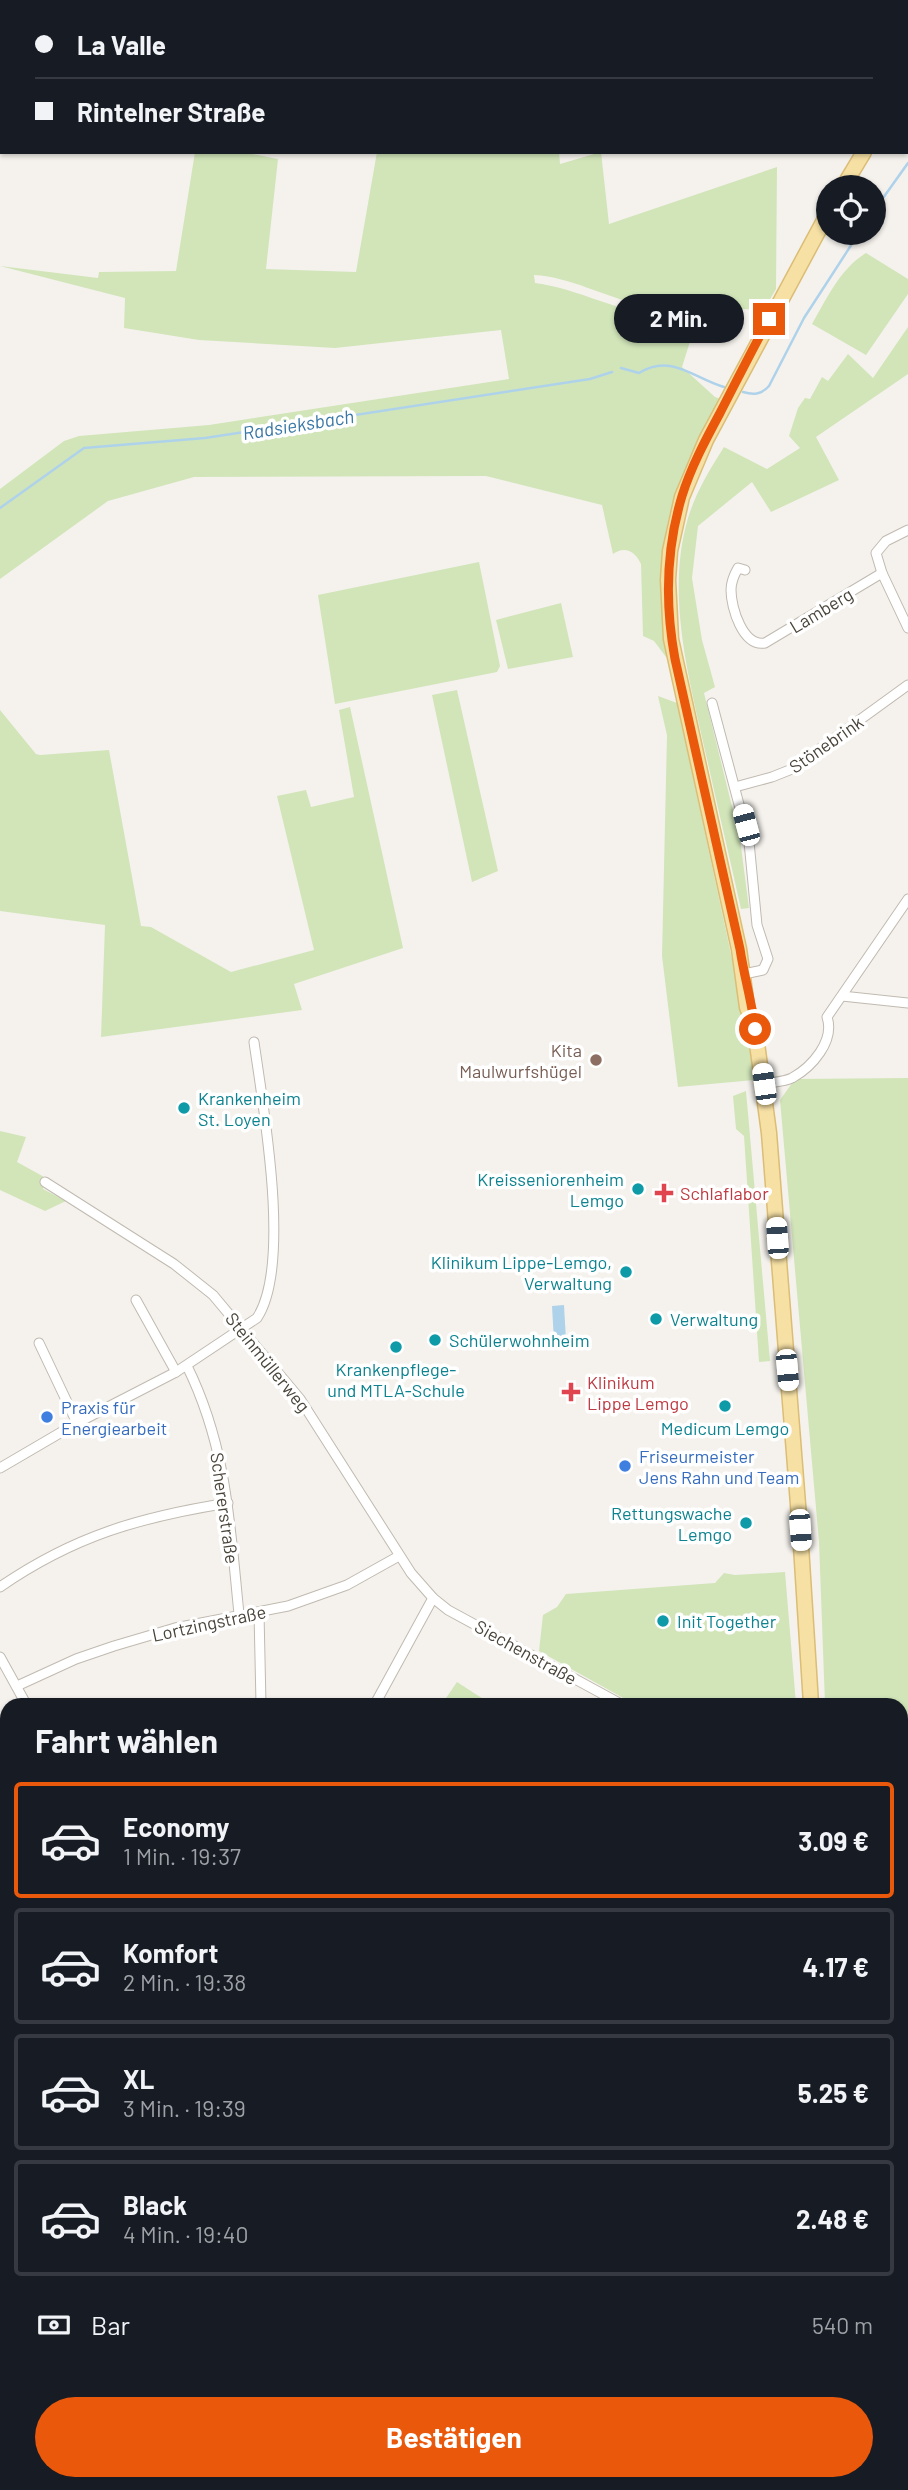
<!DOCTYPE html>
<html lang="de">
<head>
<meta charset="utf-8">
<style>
  :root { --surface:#171b24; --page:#20242c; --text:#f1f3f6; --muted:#9ea1a6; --line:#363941; --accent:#ea580c }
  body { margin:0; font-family:Barlow,sans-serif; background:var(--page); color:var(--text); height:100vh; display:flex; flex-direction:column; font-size:26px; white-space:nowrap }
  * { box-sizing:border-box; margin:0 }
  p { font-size:23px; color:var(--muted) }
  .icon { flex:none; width:38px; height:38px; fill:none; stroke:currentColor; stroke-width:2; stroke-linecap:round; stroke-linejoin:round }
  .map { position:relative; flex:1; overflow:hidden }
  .side { position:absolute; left:0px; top:1698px; width:908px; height:793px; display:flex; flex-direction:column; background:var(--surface); border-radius:21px 21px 0 0; box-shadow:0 2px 5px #0004 }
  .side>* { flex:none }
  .guide { position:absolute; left:0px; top:0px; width:908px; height:154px; box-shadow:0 2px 5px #0004; display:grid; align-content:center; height:154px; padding:0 35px; background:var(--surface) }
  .fabs { position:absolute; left:816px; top:175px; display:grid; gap:14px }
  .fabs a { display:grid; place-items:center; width:70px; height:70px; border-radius:50%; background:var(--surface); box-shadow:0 2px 5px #0004; font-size:35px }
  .end { position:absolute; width:32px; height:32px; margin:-16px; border:9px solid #ea580c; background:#fff; box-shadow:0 0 0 4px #fff }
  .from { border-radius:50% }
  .bubble { position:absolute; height:49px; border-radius:24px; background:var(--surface); box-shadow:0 2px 5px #0004; font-size:23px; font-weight:700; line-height:49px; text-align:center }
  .car { position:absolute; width:21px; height:42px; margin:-21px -10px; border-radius:9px; box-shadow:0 0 5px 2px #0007; background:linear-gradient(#fff 24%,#345 0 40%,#fff 0 76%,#345 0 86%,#fff 0) }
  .guide b { display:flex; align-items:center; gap:24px; height:66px; font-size:26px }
  .guide b+b { border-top:2px solid var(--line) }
  .guide i { width:18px; height:18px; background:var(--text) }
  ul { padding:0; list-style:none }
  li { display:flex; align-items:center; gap:21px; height:116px; margin:0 14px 10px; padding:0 21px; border:4px solid var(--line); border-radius:7px }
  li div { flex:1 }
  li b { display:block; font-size:26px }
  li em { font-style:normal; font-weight:700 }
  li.selected { border-color:var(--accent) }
  li>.icon { width:63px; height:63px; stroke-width:1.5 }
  h2 { padding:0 35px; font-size:32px; line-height:84px }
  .pay { display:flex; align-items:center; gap:18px; height:77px; padding:0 35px; font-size:26px }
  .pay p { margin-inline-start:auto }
  .cta { display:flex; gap:14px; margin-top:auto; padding:14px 35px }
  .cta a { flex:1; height:80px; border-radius:42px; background:var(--accent); color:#fff; font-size:28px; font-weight:700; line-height:80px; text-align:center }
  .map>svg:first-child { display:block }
  .green { fill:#d1e5b9 }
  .water { fill:#afd2eb }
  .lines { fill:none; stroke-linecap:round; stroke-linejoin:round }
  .stream { stroke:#afd2eb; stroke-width:2.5 }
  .street-casing { stroke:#c0bab0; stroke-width:11 }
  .primary-casing { stroke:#dbbd75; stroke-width:17 }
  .street { stroke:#fff; stroke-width:9 }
  .primary { stroke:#f6e0a4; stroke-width:14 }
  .route { stroke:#ea580c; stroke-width:9 }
  .education-dot { fill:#8d6e63; stroke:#fff; stroke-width:2.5 }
  .culture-dot { fill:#0f9aa8; stroke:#fff; stroke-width:2.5 }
  .health-dot { fill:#e0444e; stroke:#fff; stroke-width:2.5 }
  .shop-dot { fill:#3f7fe0; stroke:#fff; stroke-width:2.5 }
  .labels { text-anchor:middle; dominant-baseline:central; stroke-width:7; stroke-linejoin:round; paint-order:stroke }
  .street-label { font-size:18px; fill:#49443a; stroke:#fff }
  .education-label { font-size:18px; fill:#785e54; stroke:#fff; text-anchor:end }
  .culture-label { font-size:18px; fill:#0d838f; stroke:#fff; text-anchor:start }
  .health-label { font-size:18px; fill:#be3a42; stroke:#fff; text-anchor:start }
  .shop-label { font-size:18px; fill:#366cbe; stroke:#fff; text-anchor:start }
  .water-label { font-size:19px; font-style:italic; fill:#3977a5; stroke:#fff }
</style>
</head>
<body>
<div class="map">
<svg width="908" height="2490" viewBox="0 0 908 2490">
  <rect width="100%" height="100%" fill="#f5f2ed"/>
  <!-- green -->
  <g class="green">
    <path d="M403,0H555V2H402Z"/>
    <path d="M195,152H242L278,159L266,269L356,272L377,152H559L560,164L601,152L609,224L777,167L776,289L765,308L760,310C720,306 679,313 639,304C604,297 571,277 534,275L535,283C573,288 607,306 645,314C663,317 681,315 699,313L682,367L715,397L721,399C698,444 668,493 665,544C663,581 668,620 669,657H666L654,641L643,636L641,564C636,552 625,545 613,554L602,505L486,476L194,477L108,501L0,579V489L64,441L79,436L209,425L509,379L501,330L335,348L199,340L124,328L125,298L0,266L98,278L99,272L176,271Z"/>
    <path d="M866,253L908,279V294L866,355L812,324C827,298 840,269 866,253Z"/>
    <path d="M908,327V374L816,437L839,480L771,512L752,482L698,526L692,578L702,640L715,687L704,693L740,839L749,908L741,909C730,859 718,809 707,759C690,682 665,596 688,518C696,492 710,469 724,447L767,469L800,448L789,436L798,408L805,398L810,399L822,377L828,381L848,354L873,378Z"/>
    <path d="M479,562L500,666L497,672L335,704L318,595Z"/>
    <path d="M561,603L573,657L508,669L496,620Z"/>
    <path d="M457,690L498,871L472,882L432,695Z"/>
    <path d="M658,696L677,703L746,1024L754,1080L678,1087L662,956L667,735Z"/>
    <path d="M350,707L403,948L294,984L302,1010L101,1037L105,925L0,911V710L36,754L40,755L109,750L141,926L151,927L231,972L314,950L277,796L306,790L311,807L354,797L339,710Z"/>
    <path d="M908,1078V2079L901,2077V1704H825L819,1542L780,1100L795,1079Z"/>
    <path d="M746,1091L770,1361L759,1362L744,1136L736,1129L733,1096Z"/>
    <path d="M0,1131L26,1137L17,1162L46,1178L43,1189L66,1201L45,1211L0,1190Z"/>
    <path d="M785,1572L796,1704H634L539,1651L543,1615L557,1607L566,1594L715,1583L724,1573L735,1575Z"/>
    <path d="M457,1682L491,1704H442Z"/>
    <path d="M901,2395L908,2406V2462H901Z"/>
  </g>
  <!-- water -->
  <path class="water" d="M564,1305L566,1340L554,1341L552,1306Z"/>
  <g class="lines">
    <!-- stream -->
    <g class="stream">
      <path d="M873,212L908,163"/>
      <path d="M621,368L639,373C671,353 693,378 724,387"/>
      <path d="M743,392C753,395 761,395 769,386L804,318L859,233"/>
      <path d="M0,508L84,448L205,438L590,379L612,372"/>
    </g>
    <!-- street casing -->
    <g class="street-casing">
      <g id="street">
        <path d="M586,0L587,2"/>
        <path d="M792,2V0"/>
        <path d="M908,530L886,541L876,553L882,573L908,628"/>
        <path d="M745,570L738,568C734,575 731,582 731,590C731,608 743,647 765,643L882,573"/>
        <path d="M712,703L749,842L757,925L768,959L763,970L744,974"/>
        <path d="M735,787L772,777L792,769L908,685"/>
        <path d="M842,996L908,1003"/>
        <path d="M764,1084C773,1082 783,1082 792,1078C812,1067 835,1041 827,1017L908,899"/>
        <path d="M45,1182L174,1264L213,1295L300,1399L411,1573L433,1598L448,1610L621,1704"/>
        <path d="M136,1300L176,1372"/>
        <path d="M39,1343L77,1423"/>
        <path d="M187,1366C227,1447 230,1526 239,1614"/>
        <path d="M0,1468L77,1423L176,1372L257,1318C292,1265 263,1106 254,1042"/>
        <path d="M0,1587C74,1536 140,1517 228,1503"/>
        <path d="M259,1613L261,1704"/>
        <path d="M0,1657L26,1704"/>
        <path d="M17,1686L76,1659L114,1646L175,1628L288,1606L347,1585L399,1556"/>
        <path d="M375,1704L433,1598"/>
        <path d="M0,2131L7,2129"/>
        <path d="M0,2276L7,2321"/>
        <path d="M901,2317H908"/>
        <path d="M0,2386L7,2350"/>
        <path d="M901,2465H908"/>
        <path d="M353,2483L355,2490"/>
        <path d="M98,2490L109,2483"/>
        <path d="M737,2490V2483"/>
      </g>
    </g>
    <!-- primary casing -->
    <g class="primary-casing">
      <g id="primary">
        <path d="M906,99L908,98"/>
        <path d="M843,187L864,152"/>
        <path d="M754,1021L769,1133L800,1530L811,1704"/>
        <path d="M755,1029L747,1007L739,949L671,639L668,580L670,551L682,497L706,440L828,213"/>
        <path d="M901,2098H908"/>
        <path d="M0,2274L7,2273"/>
      </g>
    </g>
    <!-- street -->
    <use href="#street" class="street"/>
    <!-- primary -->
    <use href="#primary" class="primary"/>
  </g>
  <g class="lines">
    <!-- route -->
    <path class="route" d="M755,1029C752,1002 744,976 740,949L675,659C665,605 666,549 682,496C691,467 706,439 720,413C736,382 752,350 769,319"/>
  </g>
  <!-- markers -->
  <circle class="education-dot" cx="596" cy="1060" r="7"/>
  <g class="culture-dot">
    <circle cx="184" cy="1108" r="7"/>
    <circle cx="638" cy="1189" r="7"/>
    <circle cx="626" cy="1272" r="7"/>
    <circle cx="656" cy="1319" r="7"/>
    <circle cx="435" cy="1340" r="7"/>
    <circle cx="396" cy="1347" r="7"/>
    <circle cx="725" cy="1406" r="7"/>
    <circle cx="746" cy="1523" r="7"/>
    <circle cx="663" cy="1621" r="7"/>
  </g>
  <g class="health-dot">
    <path d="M660.5 1182.5h7v7h7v7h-7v7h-7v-7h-7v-7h7z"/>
    <path d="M567.5 1381.5h7v7h7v7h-7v7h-7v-7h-7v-7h7z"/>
  </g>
  <g class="shop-dot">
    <circle cx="47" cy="1417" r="7"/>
    <circle cx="625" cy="1466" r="7"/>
  </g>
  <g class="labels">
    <!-- street labels -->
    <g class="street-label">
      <text transform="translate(821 610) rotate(-31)">Lamberg</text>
      <text transform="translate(826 744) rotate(-35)">Stönebrink</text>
      <text transform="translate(268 1362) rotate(51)">Steinmüllerweg</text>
      <text transform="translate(225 1508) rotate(82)">Schererstraße</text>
      <text transform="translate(209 1623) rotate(-12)">Lortzingstraße</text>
      <text transform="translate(526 1652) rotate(29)">Siechenstraße</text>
    </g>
    <!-- education labels -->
    <g class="education-label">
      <text x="582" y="1050">Kita<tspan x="582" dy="21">Maulwurfshügel</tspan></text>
    </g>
    <!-- culture labels -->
    <g class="culture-label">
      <text x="198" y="1098">Krankenheim<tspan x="198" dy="21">St. Loyen</tspan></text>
      <text x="624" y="1179" text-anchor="end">Kreisseniorenheim<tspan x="624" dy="21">Lemgo</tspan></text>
      <text x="612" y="1262" text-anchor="end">Klinikum Lippe-Lemgo,<tspan x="612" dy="21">Verwaltung</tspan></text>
      <text x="670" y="1319">Verwaltung</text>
      <text x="449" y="1340">Schülerwohnheim</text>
      <text x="396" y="1369" text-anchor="middle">Krankenpflege-<tspan x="396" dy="21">und MTLA-Schule</tspan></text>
      <text x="725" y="1428" text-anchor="middle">Medicum Lemgo</text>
      <text x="732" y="1513" text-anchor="end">Rettungswache<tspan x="732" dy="21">Lemgo</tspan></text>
      <text x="677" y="1621">Init Together</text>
    </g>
    <!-- health labels -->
    <g class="health-label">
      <text x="680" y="1193">Schlaflabor</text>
      <text x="587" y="1382">Klinikum<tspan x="587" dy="21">Lippe Lemgo</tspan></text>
    </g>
    <!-- shop labels -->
    <g class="shop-label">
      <text x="61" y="1407">Praxis für<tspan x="61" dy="21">Energiearbeit</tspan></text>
      <text x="639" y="1456">Friseurmeister<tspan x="639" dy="21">Jens Rahn und Team</tspan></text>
    </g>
    <!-- water labels -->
    <g class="water-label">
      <text transform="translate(298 424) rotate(-9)">Radsieksbach</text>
    </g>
  </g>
</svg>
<div class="fabs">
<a><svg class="icon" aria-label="locate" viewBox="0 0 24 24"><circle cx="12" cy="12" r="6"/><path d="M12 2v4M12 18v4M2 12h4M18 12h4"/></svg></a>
</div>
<i class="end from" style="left:755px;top:1029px"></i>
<i class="end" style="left:769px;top:319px"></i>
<div class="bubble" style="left:614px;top:294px;width:130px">2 Min.</div>
<i class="car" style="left:746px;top:825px;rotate:345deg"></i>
<i class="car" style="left:764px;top:1084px;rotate:352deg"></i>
<i class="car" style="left:777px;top:1238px;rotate:356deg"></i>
<i class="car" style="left:787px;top:1370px;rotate:175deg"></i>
<i class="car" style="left:800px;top:1530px;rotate:176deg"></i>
<div class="guide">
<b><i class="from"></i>La Valle</b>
<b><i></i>Rintelner Straße</b>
</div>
<section class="side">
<h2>Fahrt wählen</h2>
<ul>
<li class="selected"><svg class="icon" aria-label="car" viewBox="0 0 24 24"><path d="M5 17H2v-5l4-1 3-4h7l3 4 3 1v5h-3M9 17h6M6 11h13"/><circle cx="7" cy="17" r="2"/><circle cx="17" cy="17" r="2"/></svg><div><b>Economy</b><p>1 Min. · 19:37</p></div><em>3.09 €</em></li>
<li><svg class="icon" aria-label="car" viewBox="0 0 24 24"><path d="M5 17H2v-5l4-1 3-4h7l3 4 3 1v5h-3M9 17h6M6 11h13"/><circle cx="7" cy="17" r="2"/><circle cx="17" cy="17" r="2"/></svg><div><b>Komfort</b><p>2 Min. · 19:38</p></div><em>4.17 €</em></li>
<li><svg class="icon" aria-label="car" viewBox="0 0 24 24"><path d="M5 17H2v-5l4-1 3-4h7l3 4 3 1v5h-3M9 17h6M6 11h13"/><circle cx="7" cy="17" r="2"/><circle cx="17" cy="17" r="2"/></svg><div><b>XL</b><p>3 Min. · 19:39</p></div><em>5.25 €</em></li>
<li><svg class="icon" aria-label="car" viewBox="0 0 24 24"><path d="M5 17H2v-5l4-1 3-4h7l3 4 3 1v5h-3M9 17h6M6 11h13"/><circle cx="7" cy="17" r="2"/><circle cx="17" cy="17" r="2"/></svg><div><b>Black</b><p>4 Min. · 19:40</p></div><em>2.48 €</em></li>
</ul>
<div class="pay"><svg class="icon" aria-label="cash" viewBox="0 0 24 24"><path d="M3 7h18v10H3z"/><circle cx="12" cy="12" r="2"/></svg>Bar<p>540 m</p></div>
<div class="cta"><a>Bestätigen</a></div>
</section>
</div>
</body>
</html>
